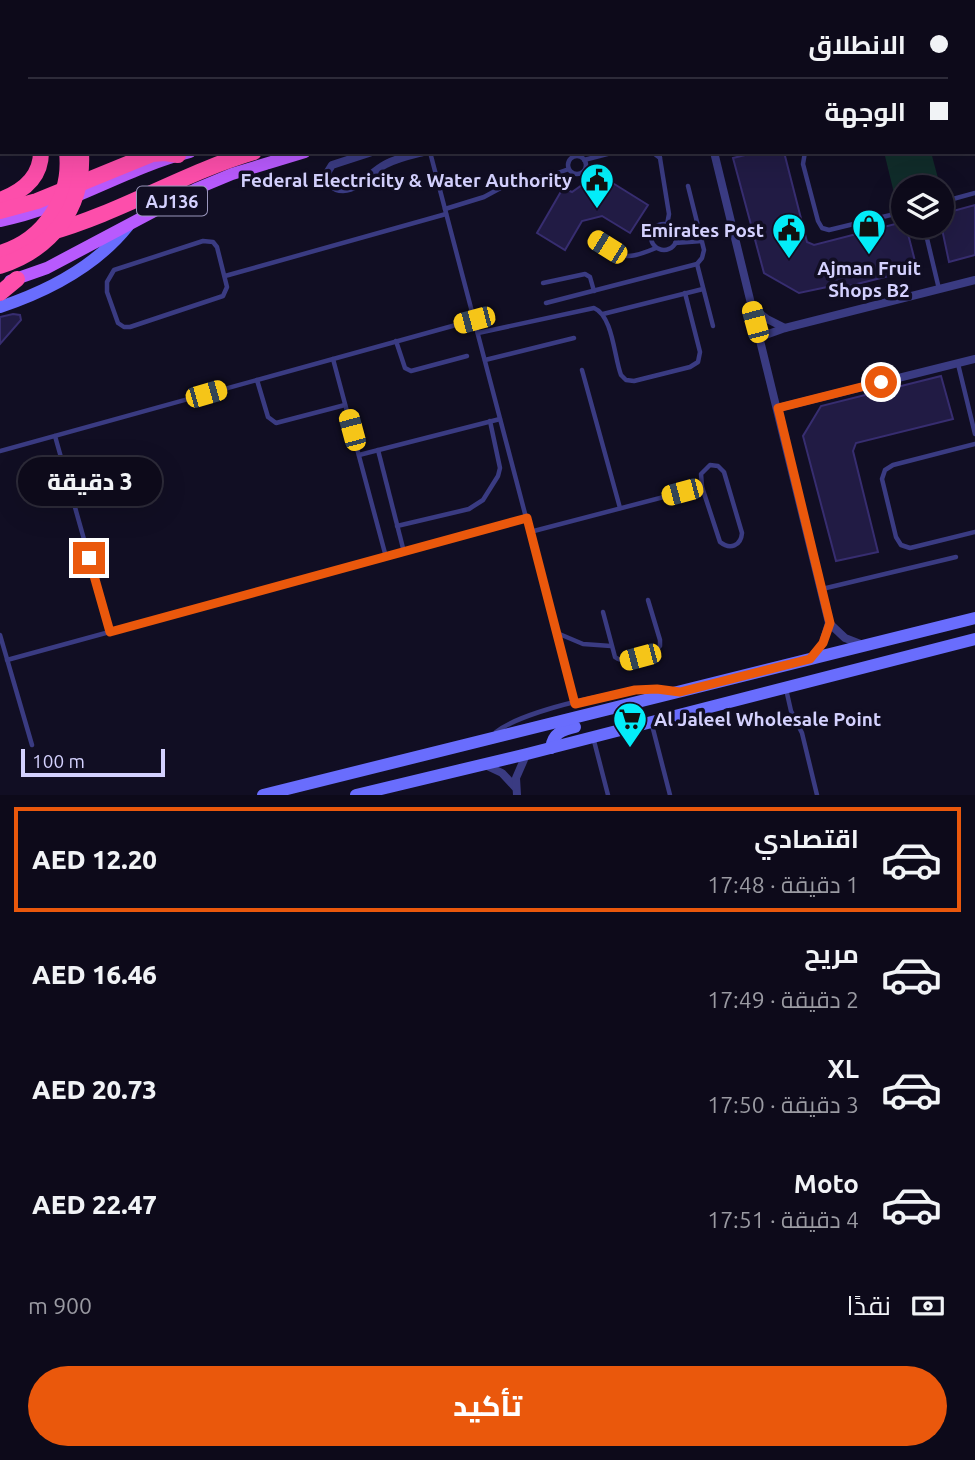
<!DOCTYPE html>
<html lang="ar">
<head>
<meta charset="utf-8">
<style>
  :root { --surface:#0d0a1a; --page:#161323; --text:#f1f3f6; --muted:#9a9aa2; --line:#2d2b39; --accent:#ea580c }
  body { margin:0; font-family:Ubuntu,Cairo,sans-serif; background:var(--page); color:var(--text); direction:rtl; height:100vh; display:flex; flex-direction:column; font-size:26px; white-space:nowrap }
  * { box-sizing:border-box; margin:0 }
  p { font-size:23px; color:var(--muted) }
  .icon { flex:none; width:38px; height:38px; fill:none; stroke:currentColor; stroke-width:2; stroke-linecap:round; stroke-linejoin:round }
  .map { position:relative; height:795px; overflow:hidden; direction:ltr }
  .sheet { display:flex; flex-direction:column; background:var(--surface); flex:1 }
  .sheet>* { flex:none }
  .top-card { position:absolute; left:0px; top:0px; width:976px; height:154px; box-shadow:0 7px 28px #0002,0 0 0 2px var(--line); direction:rtl; display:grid; align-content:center; height:154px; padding:0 28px; background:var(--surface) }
  .tools { position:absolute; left:891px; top:175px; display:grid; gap:14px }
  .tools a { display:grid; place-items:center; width:63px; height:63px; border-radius:50%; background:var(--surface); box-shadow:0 7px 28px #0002,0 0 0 2px var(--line); font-size:35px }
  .scale { position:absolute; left:21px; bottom:18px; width:144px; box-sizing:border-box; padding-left:7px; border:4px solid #d4d1fe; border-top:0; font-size:19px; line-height:24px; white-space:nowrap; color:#d4d1fe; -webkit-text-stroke:5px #110e23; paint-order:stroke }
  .end { position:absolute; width:32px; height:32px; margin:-16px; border:9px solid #ea580c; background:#fff; box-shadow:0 0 0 4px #fff }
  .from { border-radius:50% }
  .bubble { position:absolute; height:49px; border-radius:24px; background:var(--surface); box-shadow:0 7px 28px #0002,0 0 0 2px var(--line); font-size:23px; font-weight:800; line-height:49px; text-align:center; direction:rtl }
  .car { position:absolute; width:21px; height:42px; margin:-21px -10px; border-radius:9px; box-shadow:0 0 5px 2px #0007; background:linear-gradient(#f5c518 24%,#345 0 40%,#f5c518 0 76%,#345 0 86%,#f5c518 0) }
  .top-card b { display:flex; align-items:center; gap:24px; height:66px; font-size:26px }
  .top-card b+b { border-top:2px solid var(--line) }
  .top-card i { width:18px; height:18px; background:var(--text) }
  ul { padding:12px 0 0; list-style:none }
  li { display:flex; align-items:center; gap:21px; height:105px; margin:0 14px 10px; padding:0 14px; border:4px solid transparent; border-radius:0px }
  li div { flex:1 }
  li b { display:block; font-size:26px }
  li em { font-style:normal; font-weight:800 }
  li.active { border-color:var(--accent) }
  li>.icon { width:63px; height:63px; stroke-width:1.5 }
  .pay { display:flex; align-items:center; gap:18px; height:77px; padding:0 28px; font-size:26px }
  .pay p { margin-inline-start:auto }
  .button { display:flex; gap:14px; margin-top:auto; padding:14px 28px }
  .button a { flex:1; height:80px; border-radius:42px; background:var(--accent); color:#fff; font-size:28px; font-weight:800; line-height:80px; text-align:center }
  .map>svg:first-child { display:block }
  .green { fill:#112d2b }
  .building { fill:#211b44; stroke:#372d70; stroke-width:2 }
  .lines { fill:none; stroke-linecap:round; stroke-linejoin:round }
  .lane { stroke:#3a3b82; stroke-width:4.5 }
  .street { stroke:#3a3b82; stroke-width:8 }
  .secondary { stroke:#696dfd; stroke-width:12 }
  .primary { stroke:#b85afd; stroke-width:12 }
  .highway { stroke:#fd4eab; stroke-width:16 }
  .highway-bridge { stroke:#fd4eab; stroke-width:16 }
  .route { stroke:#ea580c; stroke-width:9 }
  .labels { text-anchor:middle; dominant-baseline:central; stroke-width:7; stroke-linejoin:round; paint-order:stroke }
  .shield { fill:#110e23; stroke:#9a96bc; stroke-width:2 }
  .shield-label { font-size:18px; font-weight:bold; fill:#d4d1fe }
  .poi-label { font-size:19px; font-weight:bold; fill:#d4d1fe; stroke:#110e23; text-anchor:end }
</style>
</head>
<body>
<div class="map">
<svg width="975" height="795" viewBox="0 0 975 795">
  <rect width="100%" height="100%" fill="#110e23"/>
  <!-- green -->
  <path class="green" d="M884,152H931L939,182L919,187H903V191L894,193Z"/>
  <!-- building -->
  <g class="building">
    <path d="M757,152H784L807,242L814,245L903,222V226H906L917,269L833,290L832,286L799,293L764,273L733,158Z"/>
    <path d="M603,177L648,205L630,233L602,216L582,221L565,250L537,233L563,188L572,192L582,185L597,186Z"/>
    <path d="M975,205V255L949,262L942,229V214Z"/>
    <path d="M13,314L20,315L21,320L0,344V317Z"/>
    <path d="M941,376L953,419L856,443L853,451L878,552L836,561L803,436L821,406Z"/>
  </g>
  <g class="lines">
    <!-- lane -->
    <g class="lane">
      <path d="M449,2L450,0"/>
      <path d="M621,2L628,0"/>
      <path d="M430,152L575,704"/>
      <path d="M652,152L660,158"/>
      <path d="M659,152L669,214L667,225"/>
      <path d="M805,152L803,164L818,221L822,228L829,230L903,212"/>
      <circle cx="577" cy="165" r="9"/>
      <path d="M584,160L615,152"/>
      <path d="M942,202L975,193"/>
      <path d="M445,209L484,197L517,179L549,176L569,169"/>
      <circle cx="664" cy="237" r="13"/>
      <path d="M924,226L939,289"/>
      <path d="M594,239C623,257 623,262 656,248"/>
      <path d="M203,241L213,242L217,247L227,287L223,296L130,327H124L118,323L107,292V282L114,270Z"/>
      <path d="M675,243L702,241"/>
      <path d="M697,264L713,326"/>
      <path d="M225,276L446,214"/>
      <path d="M543,283L585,274L590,277L594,291"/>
      <path d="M546,303L697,264L702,258L704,250L688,186"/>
      <path d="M603,314L703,289"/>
      <path d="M478,333L594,308C613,316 614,357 621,375L626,380L634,381L690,367L698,362L700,352L685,293"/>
      <path d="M396,341L405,368L411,371L467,356"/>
      <path d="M333,359L386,557"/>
      <path d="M485,360L574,338"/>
      <path d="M958,364L975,434"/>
      <path d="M582,370L620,508"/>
      <path d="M257,380L268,417L276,423L345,405"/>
      <path d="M55,436L110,632"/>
      <path d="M975,444L893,465L885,470L882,479L896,537L901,545L910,548L975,532"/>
      <path d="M378,450L404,552"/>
      <path d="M0,451L474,320"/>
      <path d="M359,455L500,419"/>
      <path d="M710,465L718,466L724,472L742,533C741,546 730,550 720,542L702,487L701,474Z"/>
      <path d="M397,526L469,509L483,500L498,476L500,468L490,421"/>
      <path d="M530,532L702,487"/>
      <path d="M822,589L956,557"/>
      <path d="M603,612L615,657C625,665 652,657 660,646V640L648,600"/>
      <path d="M557,633L583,644L611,646"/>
      <path d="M0,635L32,745"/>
      <path d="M7,660L526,518"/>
      <path d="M786,689L791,711L802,733L817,795"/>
      <path d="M652,725L670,795"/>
      <path d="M496,732C524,710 629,686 665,690"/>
      <path d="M593,737L608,795"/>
    </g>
    <!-- street -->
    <g class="street">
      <path d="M443,0L444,2"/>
      <path d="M372,152L332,165L327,173L329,183C349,202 368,173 386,164C397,158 411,155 423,152"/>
      <path d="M714,152L829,623L845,638L863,645"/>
      <path d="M752,307L767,319L785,328"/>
      <path d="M760,337L785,328L975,280"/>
      <path d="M778,408L975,359"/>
      <path d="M812,657L823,643L829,623"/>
      <path d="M485,765L502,773L515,787"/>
      <path d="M517,795L516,778L526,755"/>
    </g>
    <!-- secondary -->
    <g class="secondary">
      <path d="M0,307C48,291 96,266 128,226"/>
      <path d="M551,748C553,733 562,730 575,727"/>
      <path d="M263,795L975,618"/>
      <path d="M356,795L527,754L975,639"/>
    </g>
    <!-- primary -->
    <g class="primary">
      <path d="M783,2L790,0"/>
      <path d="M921,2L928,0"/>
      <path d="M0,221C67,208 124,169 190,152"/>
      <path d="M10,281L47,268L196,189L232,174L305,152"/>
    </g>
    <!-- highway -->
    <g class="highway">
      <path d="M23,0L24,2"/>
      <path d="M0,81H2"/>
      <path d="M0,101H2"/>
      <path d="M0,200C22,192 41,178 41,152"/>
      <path d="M0,211L37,201L152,154L165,153L178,155"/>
      <path d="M48,233C120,213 183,173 254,152"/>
      <path d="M0,293L17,279"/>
    </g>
    <!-- highway-bridge -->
    <g class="highway-bridge">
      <path d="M0,253C44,240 72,198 67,152"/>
      <path d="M0,266C52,249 84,208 81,152"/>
    </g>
  </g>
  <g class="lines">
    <!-- route -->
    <path class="route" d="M89,558L110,632L527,518L575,704L635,690L657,689L680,692L810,659L823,643L830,623L778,408L881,382"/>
  </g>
  <!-- icons -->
  <defs>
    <g id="civic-pin" transform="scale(1.75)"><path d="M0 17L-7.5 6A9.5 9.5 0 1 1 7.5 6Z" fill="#03edf9" stroke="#110e23"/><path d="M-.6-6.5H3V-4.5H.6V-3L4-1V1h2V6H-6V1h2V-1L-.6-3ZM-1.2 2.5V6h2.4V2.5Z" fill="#111"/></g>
    <g id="shop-pin" transform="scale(1.75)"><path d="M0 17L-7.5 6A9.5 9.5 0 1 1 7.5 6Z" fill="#03edf9" stroke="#110e23"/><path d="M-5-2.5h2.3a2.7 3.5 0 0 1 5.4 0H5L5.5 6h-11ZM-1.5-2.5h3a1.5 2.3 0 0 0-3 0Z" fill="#111"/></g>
    <g id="supermarket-pin" transform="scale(1.75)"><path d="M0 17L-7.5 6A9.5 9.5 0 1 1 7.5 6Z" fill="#03edf9" stroke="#110e23"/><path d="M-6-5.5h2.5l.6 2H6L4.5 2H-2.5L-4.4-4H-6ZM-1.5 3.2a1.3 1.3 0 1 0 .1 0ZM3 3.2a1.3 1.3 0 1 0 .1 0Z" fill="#111"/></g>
  </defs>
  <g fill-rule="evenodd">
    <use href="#civic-pin" x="597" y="180"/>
    <use href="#shop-pin" x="869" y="226"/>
    <use href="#civic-pin" x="789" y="230"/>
    <use href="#supermarket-pin" x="630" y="719"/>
  </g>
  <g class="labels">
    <!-- shield labels -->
    <rect class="shield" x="137" y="186.5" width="70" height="29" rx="5"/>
    <g class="shield-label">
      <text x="172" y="201">AJ136</text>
    </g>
    <!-- poi labels -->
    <g class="poi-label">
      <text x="572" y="180">Federal Electricity &amp; Water Authority</text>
      <text x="764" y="230">Emirates Post</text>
      <text x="869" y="268" text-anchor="middle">Ajman Fruit<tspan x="869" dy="22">Shops B2</tspan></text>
      <text x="654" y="719" text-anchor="start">Al Jaleel Wholesale Point</text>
    </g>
  </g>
</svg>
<div class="tools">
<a><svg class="icon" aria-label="layers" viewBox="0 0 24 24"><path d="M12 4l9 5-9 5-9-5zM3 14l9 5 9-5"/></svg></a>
</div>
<div class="scale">100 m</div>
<i class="end from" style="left:881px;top:382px"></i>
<i class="end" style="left:89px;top:558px"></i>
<div class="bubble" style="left:18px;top:457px;width:144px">3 دقيقة</div>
<i class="car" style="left:607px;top:247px;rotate:302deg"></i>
<i class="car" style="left:474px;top:320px;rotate:255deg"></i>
<i class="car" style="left:755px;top:322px;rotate:345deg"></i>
<i class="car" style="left:206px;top:394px;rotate:74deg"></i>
<i class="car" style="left:352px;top:430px;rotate:345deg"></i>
<i class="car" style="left:682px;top:492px;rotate:255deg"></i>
<i class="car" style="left:640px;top:657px;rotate:255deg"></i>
<div class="top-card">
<b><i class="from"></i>الانطلاق</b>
<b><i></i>الوجهة</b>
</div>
</div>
<section class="sheet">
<ul>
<li class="active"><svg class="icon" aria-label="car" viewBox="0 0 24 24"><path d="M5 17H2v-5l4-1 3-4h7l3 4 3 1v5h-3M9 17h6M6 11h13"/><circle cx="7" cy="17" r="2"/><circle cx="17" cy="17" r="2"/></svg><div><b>اقتصادي</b><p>1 دقيقة · 17:48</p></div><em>AED 12.20</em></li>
<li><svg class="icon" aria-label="car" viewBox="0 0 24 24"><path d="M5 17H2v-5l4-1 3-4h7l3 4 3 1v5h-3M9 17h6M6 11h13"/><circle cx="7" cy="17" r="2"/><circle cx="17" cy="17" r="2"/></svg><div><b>مريح</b><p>2 دقيقة · 17:49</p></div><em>AED 16.46</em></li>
<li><svg class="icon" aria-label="car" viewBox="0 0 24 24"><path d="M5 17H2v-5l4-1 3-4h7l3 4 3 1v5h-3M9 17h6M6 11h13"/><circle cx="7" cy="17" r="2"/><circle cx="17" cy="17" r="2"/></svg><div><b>XL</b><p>3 دقيقة · 17:50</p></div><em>AED 20.73</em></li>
<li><svg class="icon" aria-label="car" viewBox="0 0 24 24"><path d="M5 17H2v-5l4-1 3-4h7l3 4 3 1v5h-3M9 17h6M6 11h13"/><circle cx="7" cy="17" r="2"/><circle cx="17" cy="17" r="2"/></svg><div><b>Moto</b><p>4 دقيقة · 17:51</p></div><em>AED 22.47</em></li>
</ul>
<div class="pay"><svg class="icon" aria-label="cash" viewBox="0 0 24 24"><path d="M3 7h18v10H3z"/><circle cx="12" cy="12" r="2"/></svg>نقدًا<p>900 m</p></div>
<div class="button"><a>تأكيد</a></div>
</section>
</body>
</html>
